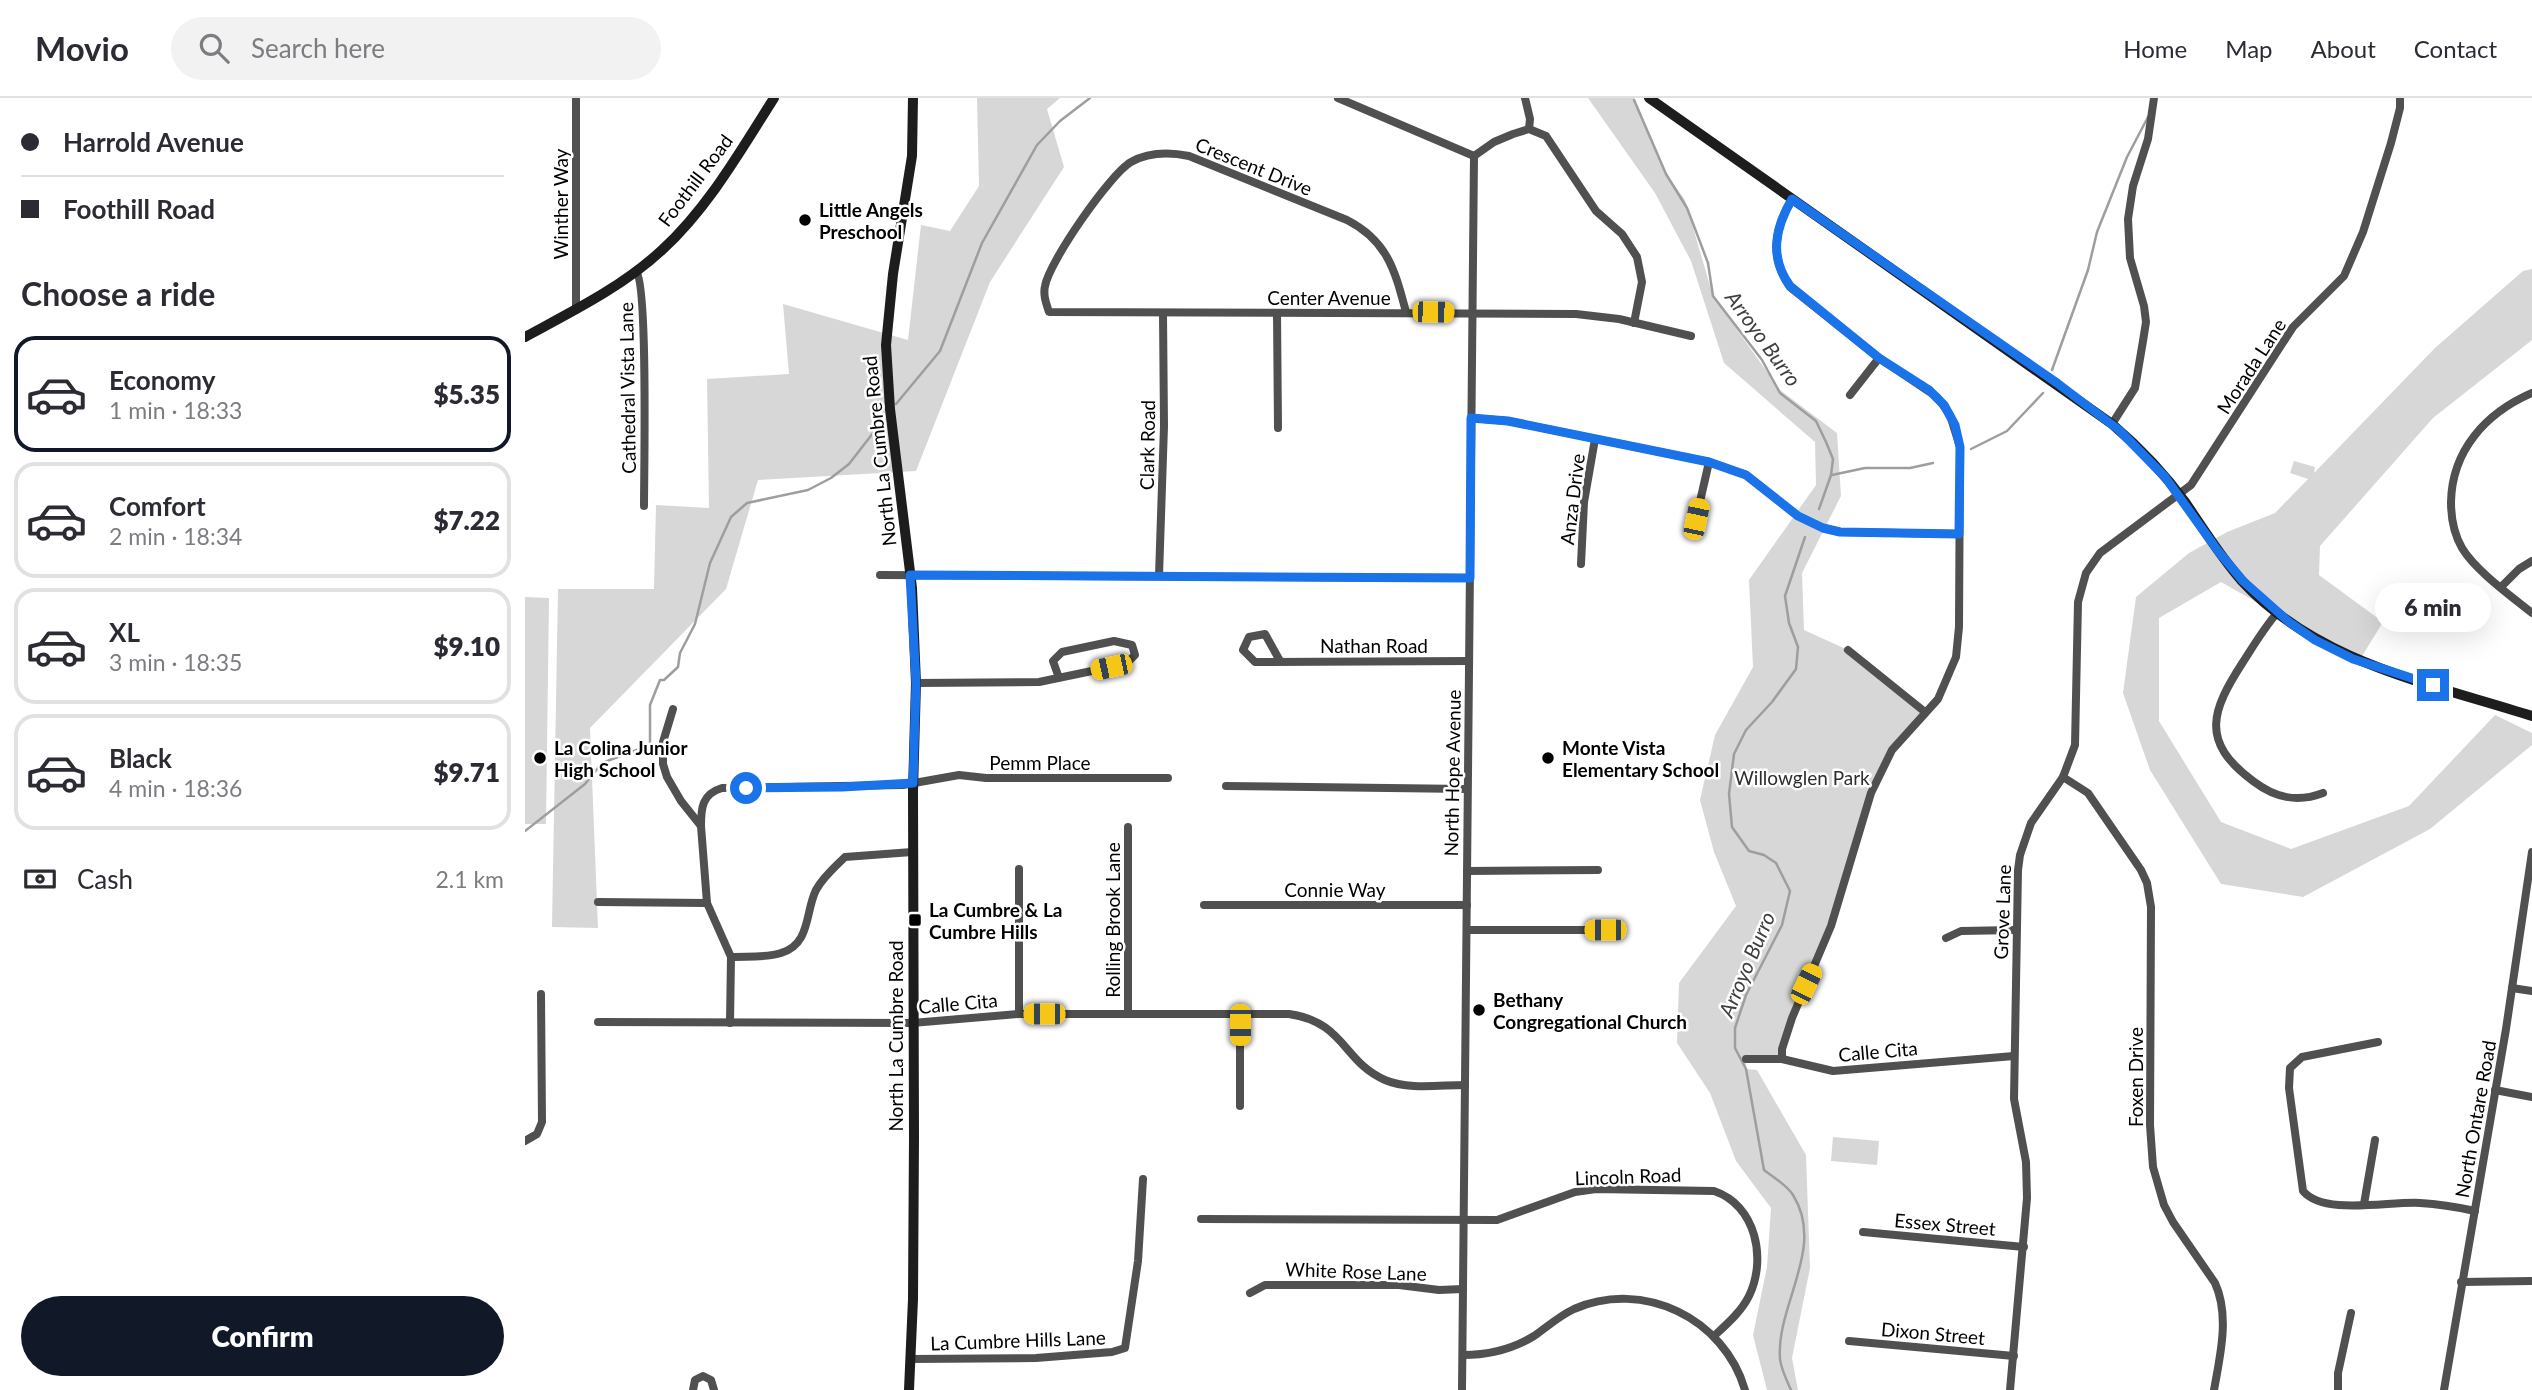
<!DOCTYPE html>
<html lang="en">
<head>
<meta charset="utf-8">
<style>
  :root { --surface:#fff; --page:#f2f2f3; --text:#2b2b33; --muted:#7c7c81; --line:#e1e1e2; --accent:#111827 }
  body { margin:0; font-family:Lato,sans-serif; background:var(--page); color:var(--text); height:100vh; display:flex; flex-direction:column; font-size:26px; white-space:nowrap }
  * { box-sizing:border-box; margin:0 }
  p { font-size:23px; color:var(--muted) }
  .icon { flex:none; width:38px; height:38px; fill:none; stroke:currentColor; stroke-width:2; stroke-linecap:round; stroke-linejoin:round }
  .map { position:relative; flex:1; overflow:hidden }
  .drawer { display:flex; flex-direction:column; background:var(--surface); width:525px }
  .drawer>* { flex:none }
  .top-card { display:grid; align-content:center; height:154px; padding:0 21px; background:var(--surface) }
  .end { position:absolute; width:32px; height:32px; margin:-16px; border:9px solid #1a73e8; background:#fff; box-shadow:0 0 0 4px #fff }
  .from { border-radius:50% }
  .bubble { position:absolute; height:49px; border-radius:24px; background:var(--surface); box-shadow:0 7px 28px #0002; font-size:23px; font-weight:800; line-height:49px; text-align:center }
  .car { position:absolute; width:21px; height:42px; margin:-21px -10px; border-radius:9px; box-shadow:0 0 5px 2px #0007; background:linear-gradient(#f5c518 24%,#345 0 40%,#f5c518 0 76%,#345 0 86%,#f5c518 0) }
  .top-card b { display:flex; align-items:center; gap:24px; height:66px; font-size:26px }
  .top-card b+b { border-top:2px solid var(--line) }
  .top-card i { width:18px; height:18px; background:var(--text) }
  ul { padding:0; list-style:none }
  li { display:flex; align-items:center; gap:21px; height:116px; margin:0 14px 10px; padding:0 7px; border:4px solid var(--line); border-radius:21px }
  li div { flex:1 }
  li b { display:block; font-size:26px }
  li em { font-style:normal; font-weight:800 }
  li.on { border-color:var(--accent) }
  li>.icon { width:63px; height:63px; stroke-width:1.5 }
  h2 { padding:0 21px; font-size:32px; line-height:84px }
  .pay { display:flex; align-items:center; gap:18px; height:77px; padding:0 21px; font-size:26px }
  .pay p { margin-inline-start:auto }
  .button { display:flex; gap:14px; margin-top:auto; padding:14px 21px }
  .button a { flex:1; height:80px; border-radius:42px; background:var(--accent); color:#fff; font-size:28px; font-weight:800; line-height:80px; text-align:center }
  header { display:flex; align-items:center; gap:42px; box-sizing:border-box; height:98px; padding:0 35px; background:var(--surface); border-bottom:2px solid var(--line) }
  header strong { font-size:33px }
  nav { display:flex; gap:38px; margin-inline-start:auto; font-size:24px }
  .search { width:490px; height:63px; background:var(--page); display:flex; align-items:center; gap:18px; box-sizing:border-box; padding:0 24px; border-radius:38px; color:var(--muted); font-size:26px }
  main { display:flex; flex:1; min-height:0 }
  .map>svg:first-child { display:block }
  .green { fill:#d7d7d7 }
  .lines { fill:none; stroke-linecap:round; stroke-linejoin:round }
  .stream { stroke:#9e9e9e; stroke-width:2.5 }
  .street { stroke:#505050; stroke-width:8 }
  .secondary { stroke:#1d1d1d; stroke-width:10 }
  .route { stroke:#1a73e8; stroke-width:9 }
  .poi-dot { fill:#000; stroke:#fff; stroke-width:2.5 }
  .labels { text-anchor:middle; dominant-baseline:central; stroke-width:5; stroke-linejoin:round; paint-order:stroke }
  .street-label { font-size:19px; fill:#000; stroke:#fff }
  .poi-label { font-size:19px; font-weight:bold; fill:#000; stroke:#fff; text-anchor:start }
  .park-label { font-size:19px; fill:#2e2e2e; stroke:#fff }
  .water-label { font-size:21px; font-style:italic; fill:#3f3f3f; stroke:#fff }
</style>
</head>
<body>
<header>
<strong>Movio</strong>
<div class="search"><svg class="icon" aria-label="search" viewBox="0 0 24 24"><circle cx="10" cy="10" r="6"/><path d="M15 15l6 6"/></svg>Search here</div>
<nav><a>Home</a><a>Map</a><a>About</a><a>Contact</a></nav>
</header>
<main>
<section class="drawer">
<div class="top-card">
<b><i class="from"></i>Harrold Avenue</b>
<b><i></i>Foothill Road</b>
</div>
<h2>Choose a ride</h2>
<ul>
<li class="on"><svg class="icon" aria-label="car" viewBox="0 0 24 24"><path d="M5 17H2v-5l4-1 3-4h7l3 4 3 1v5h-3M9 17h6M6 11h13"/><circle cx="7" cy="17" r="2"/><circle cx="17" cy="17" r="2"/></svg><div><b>Economy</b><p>1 min · 18:33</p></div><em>$5.35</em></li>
<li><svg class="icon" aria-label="car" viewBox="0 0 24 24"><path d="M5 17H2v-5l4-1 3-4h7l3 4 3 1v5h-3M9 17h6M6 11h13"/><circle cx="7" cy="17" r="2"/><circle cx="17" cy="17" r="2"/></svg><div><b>Comfort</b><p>2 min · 18:34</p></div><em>$7.22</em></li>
<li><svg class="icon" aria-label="car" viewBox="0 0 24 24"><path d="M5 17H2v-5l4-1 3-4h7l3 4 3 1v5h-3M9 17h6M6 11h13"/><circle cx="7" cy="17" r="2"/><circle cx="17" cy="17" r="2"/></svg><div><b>XL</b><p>3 min · 18:35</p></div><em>$9.10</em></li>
<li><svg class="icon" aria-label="car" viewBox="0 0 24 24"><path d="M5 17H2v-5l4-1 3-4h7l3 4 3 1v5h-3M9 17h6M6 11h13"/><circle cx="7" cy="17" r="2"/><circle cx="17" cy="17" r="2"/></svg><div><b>Black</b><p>4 min · 18:36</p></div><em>$9.71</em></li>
</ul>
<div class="pay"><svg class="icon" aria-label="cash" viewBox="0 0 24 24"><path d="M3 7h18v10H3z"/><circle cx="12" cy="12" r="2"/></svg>Cash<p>2.1 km</p></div>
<div class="button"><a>Confirm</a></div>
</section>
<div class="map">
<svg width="2007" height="1292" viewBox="0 0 2007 1292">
  <rect width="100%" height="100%" fill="#fff"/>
  <!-- green -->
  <g class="green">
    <path d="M452,0H535L522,11L539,69L465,184L391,373L233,382L201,491L65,630L73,830L27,829L33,491H129L131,407L184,410L182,281L264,276L258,206L383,242L396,127L425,133L454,88Z"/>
    <path d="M1063,0H1109L1141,76L1160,102L1188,198L1255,292L1312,335L1316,398L1277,475L1279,532L1323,552L1400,614L1356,671L1306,828L1274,900L1257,961H1221V971L1232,972L1281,1057L1285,1170L1267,1260L1273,1292H1242L1228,1237L1242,1169L1246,1110L1211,1063L1185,995L1152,945L1154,885L1211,808L1189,754L1175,702L1190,637L1228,569L1224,482L1291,387L1290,344L1199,265L1166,163L1130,95Z"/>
    <path d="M2007,171V242L1908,320L1795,448L1794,477L1858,524L1834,563L1696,484L1634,520V623L1696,724L1766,751L1884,708L1970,617L2007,635V647L1905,731L1778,799L1696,786L1625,672L1598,595L1611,499L1664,455L1702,434L1750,415L1783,381L1765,375L1769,363L1790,369L1789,375L1910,250L1998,173Z"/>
    <path d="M0,499L24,500L21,726H0Z"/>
    <path d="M1308,1039L1354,1043L1352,1067L1306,1063Z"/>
  </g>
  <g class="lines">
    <!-- stream -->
    <g class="stream">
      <path d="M1109,2L1141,76L1162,110L1172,136L1183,165L1188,198L1237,262L1255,295L1291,323L1301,344L1308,361L1306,377L1294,411"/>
      <path d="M1527,272L1563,172L1572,134L1602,59L1623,19"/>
      <path d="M371,306L415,253L457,145L512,47L535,23L565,0"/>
      <path d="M1446,351L1482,333L1518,295"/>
      <path d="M1307,377L1340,370H1385L1408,365"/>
      <path d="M0,733L60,686L77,665L125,647V607L135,582H139L153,569L155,555L170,526L185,465L206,419L222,405L283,392L306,380L324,366L355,326"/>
      <path d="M1266,1292C1262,1283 1256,1271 1255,1261C1251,1206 1301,1150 1268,1097C1262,1087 1248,1079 1239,1072L1221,971L1210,950V930L1221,897L1257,827L1265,793L1251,765L1239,757L1224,753L1207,729L1204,696L1209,656L1221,632L1247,604L1271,571L1273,549L1264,525L1260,498L1280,439"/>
    </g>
    <!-- street -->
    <g class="street">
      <path d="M813,0L949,58"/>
      <path d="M1000,0L1005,21L1004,31"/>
      <path d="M949,58L969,44L988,36L1004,31L1021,38L1071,113L1097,136L1112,159L1117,184L1109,225"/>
      <path d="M111,173C123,186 119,376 119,408"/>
      <path d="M51,212V0"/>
      <path d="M881,214C870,173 863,143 822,122L664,58C644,54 624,54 606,64C585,76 524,164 520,188C518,197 521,205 524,214L1051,216L1094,221L1166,238"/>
      <path d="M752,215L753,330"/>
      <path d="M2007,295C1961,315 1927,352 1926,404C1926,420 1929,436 1937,450C1950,472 1986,498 2007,515"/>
      <path d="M1325,297L1354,260"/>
      <path d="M946,320L983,323L1184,364L1221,377L1273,418L1298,430L1315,434L1434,436"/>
      <path d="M1587,326L1610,290L1618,243L1621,224L1619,208L1605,160L1603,121L1608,88L1623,41L1629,0"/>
      <path d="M1171,421L1184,364"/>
      <path d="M1056,466L1059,404L1070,341"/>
      <path d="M355,477L945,480"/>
      <path d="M634,478L639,328L638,216"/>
      <path d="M1976,489L1994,471L2007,463"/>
      <path d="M1752,515C1739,530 1729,547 1718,564C1687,612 1674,643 1728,683C1750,700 1772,705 1798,695"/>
      <path d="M1323,552L1400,614"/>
      <path d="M755,563L740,536L724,539L718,552L730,564L944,563"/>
      <path d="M391,585L514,584L586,569L603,564L610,557L607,547L589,543L537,554L528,563L534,580"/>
      <path d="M148,611L138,644V666L142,679L156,703L176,728L182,805L206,859L205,925"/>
      <path d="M1538,679L1563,695L1616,772L1622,785L1626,809L1625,1027L1628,1069L1639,1107L1648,1124L1690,1185C1705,1218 1695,1258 1689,1292"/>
      <path d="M701,688L942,691"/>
      <path d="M176,728C176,710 177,696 197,690L378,687L434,677L461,680H643"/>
      <path d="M603,729V916"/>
      <path d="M494,771V916"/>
      <path d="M942,773L1073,772"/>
      <path d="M73,804L182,805"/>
      <path d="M679,807H942"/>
      <path d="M942,832H1080"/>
      <path d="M1421,840L1436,833L1490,832"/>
      <path d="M206,859C222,858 241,860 256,855C286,846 280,814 291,792C298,779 310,769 320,759L387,754"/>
      <path d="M1987,890L2007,893"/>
      <path d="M715,916V1008"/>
      <path d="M73,924L387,925L494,916H764C820,924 818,964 860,982C883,992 915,987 940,987"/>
      <path d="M1853,944L1777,959L1765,970L1764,990L1778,1093C1799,1118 1864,1103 1895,1105C1914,1106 1932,1109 1950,1113"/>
      <path d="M1221,961H1257L1308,973L1489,958"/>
      <path d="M1257,961V951L1267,920L1306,828L1346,695L1367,652L1413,601L1431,559L1434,529L1435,349L1425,317L1412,299L1354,260L1265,189C1244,159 1250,130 1267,101"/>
      <path d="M1970,992L2007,999"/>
      <path d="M0,1043L12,1036L17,1024L16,896"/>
      <path d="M1839,1106L1850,1042"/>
      <path d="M676,1121L972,1122L1050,1094L1071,1091L1189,1093C1231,1107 1242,1161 1224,1198C1216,1214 1202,1226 1189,1238"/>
      <path d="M1338,1134L1499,1149"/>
      <path d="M1936,1184L2007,1183"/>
      <path d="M725,1195L740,1187H874L914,1192L938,1191"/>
      <path d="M1324,1243L1489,1258"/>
      <path d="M938,1257C964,1257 986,1252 1009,1238C1022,1229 1034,1218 1049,1211C1118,1181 1199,1220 1220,1292"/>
      <path d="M385,1261L511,1260L587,1254L600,1250L613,1163L618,1081"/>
      <path d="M168,1292L170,1282L178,1278L186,1282L189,1292"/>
      <path d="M937,1292L949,58"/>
      <path d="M1485,1292L1502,1100L1501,1064L1489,1001L1493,772L1495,757L1506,725L1538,679L1550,647L1553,504L1561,475L1575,455L1666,387L1768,229L1819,178L1838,134L1866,45L1875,10V0"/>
      <path d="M1813,1292V1275L1826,1215"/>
      <path d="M1919,1292L1981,931L2007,754"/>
    </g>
    <!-- secondary -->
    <g class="secondary">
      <path d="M1124,0L1587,326C1614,349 1639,375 1660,404C1678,430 1695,458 1716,482C1792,565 1904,585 2007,618"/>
      <path d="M0,239C48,213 97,189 137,152C183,110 216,52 249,0"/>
      <path d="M384,1292L388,1201L389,1039L388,693L391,585L387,490L365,311L361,247L368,176L387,58L388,0"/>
    </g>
  </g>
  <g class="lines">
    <!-- route -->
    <path class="route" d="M221,690L317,689L388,685L391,585L385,477L945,480L946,320L983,323L1184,364L1221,377L1273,418L1298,430L1315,434L1434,436L1435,349L1430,327L1419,307L1404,292L1354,260L1265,188C1244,159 1250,130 1267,101L1532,285L1594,332L1640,379L1693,453L1718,483L1764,524L1790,542L1828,561L1908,587"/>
  </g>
  <!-- markers -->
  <g class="poi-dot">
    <circle cx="280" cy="122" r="7"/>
    <circle cx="15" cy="660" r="7"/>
    <circle cx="1023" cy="660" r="7"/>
    <rect x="383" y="815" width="14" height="14" rx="3.5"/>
    <circle cx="954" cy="912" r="7"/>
  </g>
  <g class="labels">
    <!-- street labels -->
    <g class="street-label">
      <text transform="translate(729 68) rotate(22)">Crescent Drive</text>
      <text transform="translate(170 82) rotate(-53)">Foothill Road</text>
      <text transform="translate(35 106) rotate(-90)">Winther Way</text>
      <text x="804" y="199">Center Avenue</text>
      <text transform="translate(1726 268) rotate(-57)">Morada Lane</text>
      <text transform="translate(102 290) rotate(-91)">Cathedral Vista Lane</text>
      <text transform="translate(622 347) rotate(-89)">Clark Road</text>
      <text transform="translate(354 353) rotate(-96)">North La Cumbre Road</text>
      <text transform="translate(1047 401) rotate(-83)">Anza Drive</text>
      <text x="849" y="547">Nathan Road</text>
      <text x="515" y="664">Pemm Place</text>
      <text transform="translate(927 675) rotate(-89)">North Hope Avenue</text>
      <text x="810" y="791">Connie Way</text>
      <text transform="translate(1477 814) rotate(-88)">Grove Lane</text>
      <text transform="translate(587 822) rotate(-90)">Rolling Brook Lane</text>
      <text transform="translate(433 905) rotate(-5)">Calle Cita</text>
      <text transform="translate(370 938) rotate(-90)">North La Cumbre Road</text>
      <text transform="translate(1353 953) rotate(-5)">Calle Cita</text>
      <text transform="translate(1610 979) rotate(-90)">Foxen Drive</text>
      <text transform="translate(1950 1021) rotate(-80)">North Ontare Road</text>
      <text transform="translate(1103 1078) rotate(-2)">Lincoln Road</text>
      <text transform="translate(1420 1126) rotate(5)">Essex Street</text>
      <text transform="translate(831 1173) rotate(2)">White Rose Lane</text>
      <text transform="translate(1408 1235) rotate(5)">Dixon Street</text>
      <text transform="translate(493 1242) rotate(-2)">La Cumbre Hills Lane</text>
    </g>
    <!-- poi labels -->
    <g class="poi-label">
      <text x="294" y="111">Little Angels<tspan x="294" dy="22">Preschool</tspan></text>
      <text x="29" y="649">La Colina Junior<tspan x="29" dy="22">High School</tspan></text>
      <text x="1037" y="649">Monte Vista<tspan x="1037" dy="22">Elementary School</tspan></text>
      <text x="404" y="811">La Cumbre &amp; La<tspan x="404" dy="22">Cumbre Hills</tspan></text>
      <text x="968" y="901">Bethany<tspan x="968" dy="22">Congregational Church</tspan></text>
    </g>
    <!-- park labels -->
    <g class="park-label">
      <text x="1277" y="679">Willowglen Park</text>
    </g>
    <!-- water labels -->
    <g class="water-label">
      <text transform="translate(1239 240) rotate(54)">Arroyo Burro</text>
      <text transform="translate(1221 866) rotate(-67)">Arroyo Burro</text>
    </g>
  </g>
</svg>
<i class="end from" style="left:221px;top:690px"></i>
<i class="end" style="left:1908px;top:587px"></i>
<div class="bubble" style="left:1850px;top:485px;width:116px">6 min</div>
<i class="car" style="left:908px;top:214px;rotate:91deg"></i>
<i class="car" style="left:1171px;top:421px;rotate:12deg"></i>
<i class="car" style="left:586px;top:569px;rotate:258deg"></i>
<i class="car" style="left:1080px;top:832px;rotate:270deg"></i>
<i class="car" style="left:1281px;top:886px;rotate:26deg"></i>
<i class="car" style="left:519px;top:916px;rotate:270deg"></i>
<i class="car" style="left:715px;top:927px;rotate:180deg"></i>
</div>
</main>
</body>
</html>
